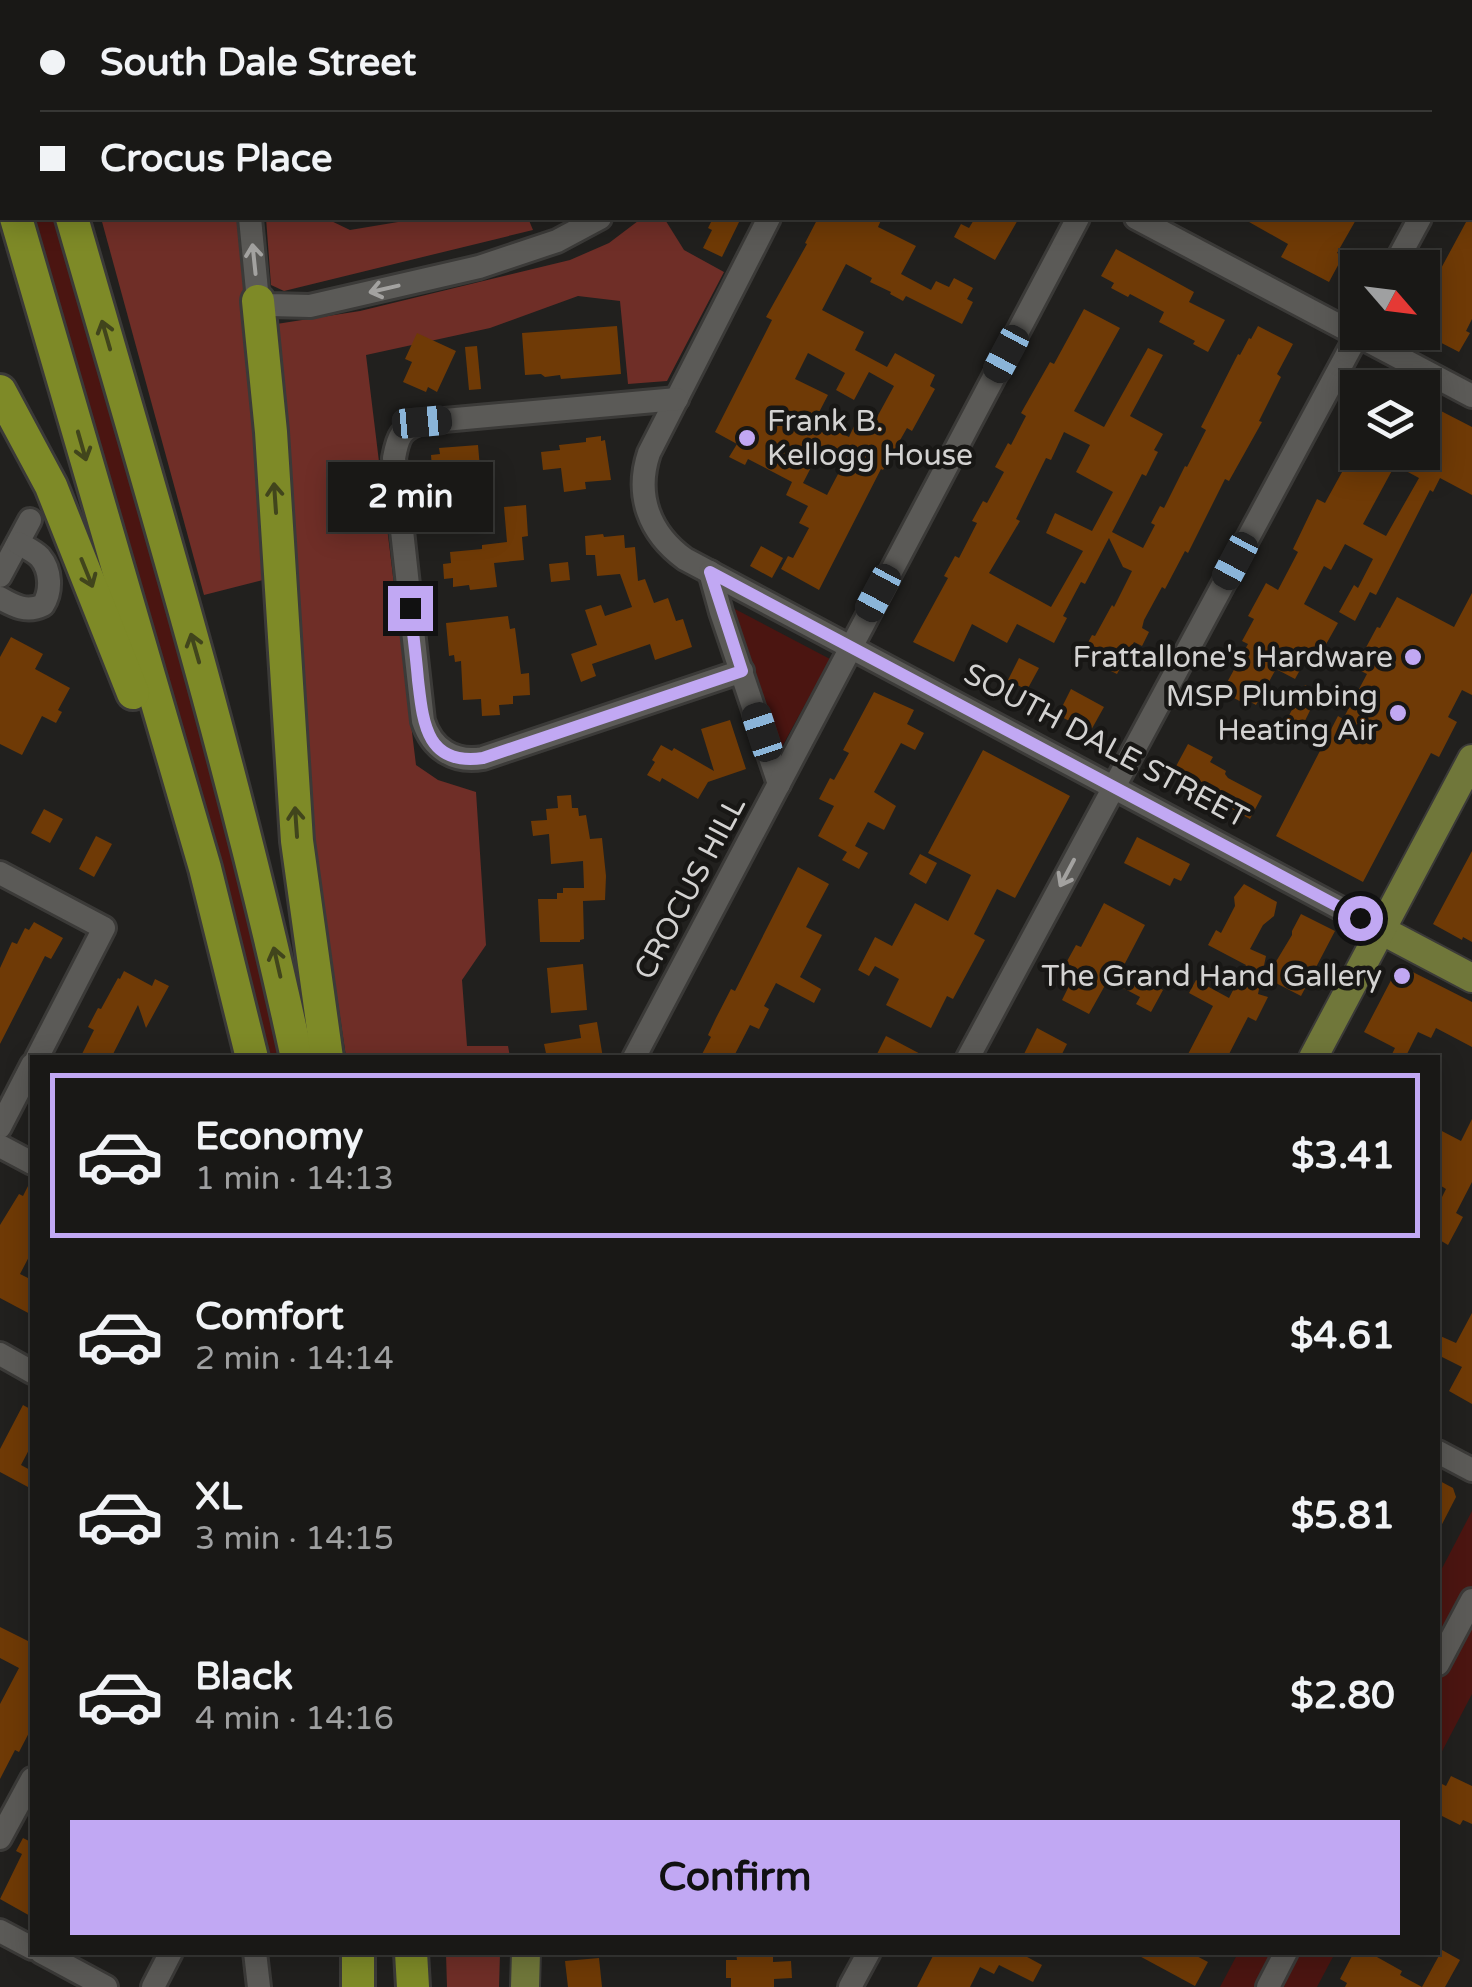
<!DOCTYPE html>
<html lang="en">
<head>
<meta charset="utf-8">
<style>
  :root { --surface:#191816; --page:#22211f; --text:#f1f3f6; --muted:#9fa0a1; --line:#373735; --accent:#c1a8f3 }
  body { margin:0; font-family:"Varela Round",sans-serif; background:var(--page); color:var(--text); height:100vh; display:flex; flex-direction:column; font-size:38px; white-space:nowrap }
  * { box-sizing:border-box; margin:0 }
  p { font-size:32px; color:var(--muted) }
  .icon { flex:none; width:55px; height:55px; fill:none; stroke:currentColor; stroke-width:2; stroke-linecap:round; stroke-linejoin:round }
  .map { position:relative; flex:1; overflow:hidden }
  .side { position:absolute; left:30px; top:1055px; width:1410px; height:900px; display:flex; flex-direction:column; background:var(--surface); border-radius:0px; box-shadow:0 5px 25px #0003,0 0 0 2px var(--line) }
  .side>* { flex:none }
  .banner { position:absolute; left:0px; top:0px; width:1472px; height:220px; box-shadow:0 5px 25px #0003,0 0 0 2px var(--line); display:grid; align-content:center; height:220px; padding:0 40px; background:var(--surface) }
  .needle { width:65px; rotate:118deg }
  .tools { position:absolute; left:1340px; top:250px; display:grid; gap:20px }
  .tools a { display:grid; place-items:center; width:100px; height:100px; border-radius:0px; background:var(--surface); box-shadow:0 5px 25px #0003,0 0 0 2px var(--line); font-size:50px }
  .end { position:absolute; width:45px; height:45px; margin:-22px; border:12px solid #c1a8f3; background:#111; box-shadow:0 0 0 5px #111 }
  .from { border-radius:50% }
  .bubble { position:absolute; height:70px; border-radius:0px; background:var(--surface); box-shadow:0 5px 25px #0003,0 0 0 2px var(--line); font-size:32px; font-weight:800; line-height:70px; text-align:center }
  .car { position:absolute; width:30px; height:60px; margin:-30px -15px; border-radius:12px; box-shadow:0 0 8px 2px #0007; background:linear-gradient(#222 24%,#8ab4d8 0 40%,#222 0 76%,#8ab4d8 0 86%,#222 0) }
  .banner b { display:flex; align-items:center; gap:35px; height:95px; font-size:38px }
  .banner b+b { border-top:2px solid var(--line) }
  .banner i { width:25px; height:25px; background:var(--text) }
  ul { padding:18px 0 0; list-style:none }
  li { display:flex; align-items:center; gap:30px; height:165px; margin:0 20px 15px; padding:0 20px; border:5px solid transparent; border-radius:0px }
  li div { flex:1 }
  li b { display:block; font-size:38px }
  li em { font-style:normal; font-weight:800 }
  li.active { border-color:var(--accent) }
  li>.icon { width:90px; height:90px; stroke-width:1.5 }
  .button { display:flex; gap:20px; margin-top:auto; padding:20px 40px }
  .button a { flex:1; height:115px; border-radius:0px; background:var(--accent); color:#111; font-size:40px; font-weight:800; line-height:115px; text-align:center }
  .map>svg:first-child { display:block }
  .green { fill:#4b1511 }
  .forest { fill:#6f2e27 }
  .building { fill:#6f3a06; fill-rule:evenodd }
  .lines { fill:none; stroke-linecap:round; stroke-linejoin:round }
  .minor-casing { stroke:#3b3a38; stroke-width:28 }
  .major-casing { stroke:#3b3a38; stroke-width:32 }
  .highway-casing { stroke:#3b3a38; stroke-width:38 }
  .minor { stroke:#5b5a57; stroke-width:22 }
  .major { stroke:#70773a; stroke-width:28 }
  .highway { stroke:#7e8a27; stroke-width:32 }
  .oneway { stroke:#a3a2a0 }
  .oneway2 { stroke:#41451c }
  .route { stroke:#c1a8f3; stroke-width:12 }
  .poi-dot { fill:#c1a8f3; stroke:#181715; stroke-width:4 }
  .labels { text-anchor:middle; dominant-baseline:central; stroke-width:9; stroke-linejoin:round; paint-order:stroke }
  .poi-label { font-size:30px; fill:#d3d2d1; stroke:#181715; text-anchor:end }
  .street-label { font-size:30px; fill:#d3d2d1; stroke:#181715 }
</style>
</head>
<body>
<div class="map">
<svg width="1472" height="1987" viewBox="0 0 1472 1987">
  <rect width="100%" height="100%" fill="#21201e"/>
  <!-- green -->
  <g class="green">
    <path d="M35,218H57L214,767L282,1057H268L219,861L194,772Z"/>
    <path d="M733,608L830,659L778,754Z"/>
    <path d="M1472,1511V1694L1438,1759V1576Z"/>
    <path d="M1238,1953H1335L1317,1987H1220Z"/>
  </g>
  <!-- forest -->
  <g class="forest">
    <path d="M101,218H240L271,578L204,595Z"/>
    <path d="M266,218H325L350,230L422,218H528L533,230L284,291L271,285Z"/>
    <path d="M642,218H664L684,250L724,272L667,381L628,384L620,301L578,296L490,328L366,355L416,765L438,780L476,792L486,945L462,980L467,1046H508L510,1057H346L309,807L270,325L360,311L570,260L609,243Z"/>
    <path d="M446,1953H500L499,1987H447Z"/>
  </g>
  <!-- building -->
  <g class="building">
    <path d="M1472,211V319L1466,331L1470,333L1459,352L1422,333V314L1433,294L1430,293L1439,275L1438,274Z"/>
    <path d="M713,218H741L722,257L703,248L712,230L708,228Z"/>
    <path d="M818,218H882L878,227L916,246L901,274L931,290L936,281L949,287L954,278L973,288L967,299L973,302L962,324L906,296L903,301L890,294L891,292L870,282L872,278L846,264L822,310L864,332L855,350L887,367L895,353L935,375L930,386L935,389L912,431L907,428L883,470L881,469L819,590L781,569L788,556L793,558L809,528L799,523L808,506L786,495L792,482L748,459L745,465L729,457L737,444L715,432L772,320L766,317L807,244L805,243ZM808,353L845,373L836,390L854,400L869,372L894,386L870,430L856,422L849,437L815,420L828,395L795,379ZM822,446L847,457L827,495L803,483Z"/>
    <path d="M975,218H1019L995,260L954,237L961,224L969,228Z"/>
    <path d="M1242,218H1357L1337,253L1343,256L1329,282L1281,257L1288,244Z"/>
    <path d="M1116,249L1194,292L1189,302L1225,320L1208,352L1193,344L1195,341L1159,322L1164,312L1130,294L1128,297L1111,288L1114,283L1101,276Z"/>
    <path d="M1084,309L1120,328L1074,411L1104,427L1148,348L1163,355L1130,416L1163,434L1154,450L1158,452L1146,476L1142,474L1112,532L1143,548L1155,525L1151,523L1160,506L1164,508L1185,466L1187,467L1206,430L1201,427L1238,354L1240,355L1249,338L1251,339L1258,326L1293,344L1277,374L1281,377L1259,421L1262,422L1229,481L1225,479L1188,553L1185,551L1165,589L1162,587L1144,620L1142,628L1149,632L1142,646L1134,642L1117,674L1081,656L1092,635L1095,636L1112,605L1114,607L1132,571L1123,567L1109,538L1085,584L1081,582L1063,616L1067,618L1054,643L1017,624L1007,643L972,624L954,662L913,642L948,578L944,576L955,556L959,558L977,523L972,521L983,501L987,503L1004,472L995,467L1008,443L1011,445L1026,416L1021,413L1050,362L1054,364ZM1064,432L1090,445L1076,472L1113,492L1092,531L1055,513L1046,533L1083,551L1051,607L989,573L1020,521L1016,519L1046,458L1051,460Z"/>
    <path d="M617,326L621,374L561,379L560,375L545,377L541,374L525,375L522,333Z"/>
    <path d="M417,333L456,351L437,392L428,387L426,392L403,382L412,362L405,359Z"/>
    <path d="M477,346L481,389L469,390L465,347Z"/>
    <path d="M1441,411L1472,427V495L1440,478L1433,492L1430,490L1376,595L1370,592L1355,621L1339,612L1354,585L1358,588L1373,559L1345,544L1331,570L1324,566L1304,604L1338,623L1320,655L1311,650L1295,679L1276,669L1256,705L1247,700L1245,704L1234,698L1236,694L1224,688L1248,644L1242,641L1254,619L1248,616L1266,583L1278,590L1298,552L1293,549L1317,499L1325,503L1353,452H1422V416L1435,422ZM1395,465L1419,478L1386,536L1363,524Z"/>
    <path d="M601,436V441L605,440L611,480L585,482L586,489L564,492L561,468L543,470L541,452L560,450L559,445L586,442V438Z"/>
    <path d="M478,445L481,480L488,479L492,518L445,523L439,468L432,469L431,455L440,454L439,448Z"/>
    <path d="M526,505L528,536L522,537L524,560L494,563L497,587L470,590L469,585L453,587V578L444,579L443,564L451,563L450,552L482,549V545L507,542L504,507Z"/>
    <path d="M603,534L604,537L624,535L625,548L635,547L638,581L645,579L654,603L668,598L676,621L683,619L692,647L655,660L650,644L592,664L596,676L581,682L571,654L597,645L585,610L601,605L605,616L632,607L620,574L597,576L595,555H586L585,536Z"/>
    <path d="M761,546L783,558L772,578L750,566Z"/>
    <path d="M568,562L570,580L551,582L549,564Z"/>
    <path d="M1472,593V695L1462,690L1448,717L1457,722L1439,757L1431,753L1363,882L1276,836L1338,716L1343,719L1367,674L1355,668L1377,627L1380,628L1397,597L1454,627Z"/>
    <path d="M508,616L510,629L515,628L521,674L529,673L530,695L513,696V704L499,705L500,715L482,716L481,699L463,700L461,661L455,662L454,655L449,656L446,623Z"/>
    <path d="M11,637L43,654L35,669L70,688L58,710L62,712L56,723L42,716L22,755L0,744V657Z"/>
    <path d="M1019,658L1039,668L1027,690L1008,680Z"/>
    <path d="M1305,685L1319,692L1300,731L1285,723Z"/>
    <path d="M1071,689L1104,707L1090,732L1058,715Z"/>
    <path d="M874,692L914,710L907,724L924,733L915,750L901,743L874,792L896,806L884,830L868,822L855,846L868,853L859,869L842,860L847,852L818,836L834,806L819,799L830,778L834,780L849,753L843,750Z"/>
    <path d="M730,720L746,769L708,782L698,799L662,778L660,782L647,775L655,762L652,760L661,745L672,751L674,748L714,771L701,729Z"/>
    <path d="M1188,744L1213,757L1210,762L1226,771L1225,774L1228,778L1262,796L1250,819L1232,809L1235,803L1174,770Z"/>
    <path d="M983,750L1070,796L1015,898L997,889L974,934L985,940L953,999L947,996L931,1028L886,1005L899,979L875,966L869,976L858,970L875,937L892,946L915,903L948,921L971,875L928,853Z"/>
    <path d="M571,795L572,808H578L579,816L586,815L590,839L602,838L606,876L605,900L583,901L584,939L580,940V942H540L538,899H557V893H563V888H584L583,861L551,864L549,834L533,836L531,821L547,820L546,809L558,808L557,796Z"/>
    <path d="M44,809L63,819L50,843L31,833Z"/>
    <path d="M96,836L112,844L94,877L79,869Z"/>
    <path d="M1137,837L1190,864L1181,881L1174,878L1170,886L1124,863Z"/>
    <path d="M1472,851V942L1463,937L1462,940L1433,924Z"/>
    <path d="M920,854L937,863L926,884L909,874Z"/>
    <path d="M798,867L829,884L806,927L822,935L800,977L821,989L814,1003L776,983L764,1006L769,1009L759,1029L750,1025L733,1058H700L711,1037L708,1035L716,1018L731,989L735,991Z"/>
    <path d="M1244,884L1277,902L1274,916L1263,925L1250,949L1266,956L1258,994L1268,997L1256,1021L1248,1017L1227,1058H1186L1213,1006L1189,993L1196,980L1229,998L1246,965L1208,945L1216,930L1221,933L1235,906L1234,897Z"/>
    <path d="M1104,903L1145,925L1122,969L1163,990L1151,1012L1136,1004L1140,997L1108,980L1089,1014L1062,1000L1072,980L1066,977L1072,966L1066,963L1076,945L1081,947Z"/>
    <path d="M1301,914L1335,931L1301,996L1266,978L1292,935V931Z"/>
    <path d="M34,922L63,938L51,959L45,956L0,1044V968L12,942L17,944L25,928L29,930Z"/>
    <path d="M583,964L587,1010L551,1013L547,968Z"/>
    <path d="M1399,965L1472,1002V1047L1436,1028L1431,1038L1418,1032L1405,1058H1390L1395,1048L1364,1032Z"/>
    <path d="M124,971L152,986L155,979L169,986L146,1028L138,1005L111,1058H80L94,1030L88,1027L98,1008L101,1009L118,978L120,979Z"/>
    <path d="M597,1022L603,1058H547L544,1044L581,1038L579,1025Z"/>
    <path d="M1037,1028L1067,1044L1060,1058H1022Z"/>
    <path d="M886,1036L894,1040L928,1058H875Z"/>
    <path d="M1472,1119V1182L1456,1213L1463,1217L1448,1245L1438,1239V1205L1446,1189L1438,1184V1129L1461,1141Z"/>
    <path d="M32,1178V1251L20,1274L32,1280V1315L0,1298V1225L19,1194L23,1196Z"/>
    <path d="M1472,1313V1404L1449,1391L1462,1367L1438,1355V1335L1456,1343Z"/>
    <path d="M23,1405L32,1410V1444L21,1465L32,1471V1479L28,1487L0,1472V1449Z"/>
    <path d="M1438,1480L1453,1488L1456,1497L1438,1532Z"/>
    <path d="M0,1627L32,1643V1727L19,1752L15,1750L0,1779V1704L19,1668L0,1658Z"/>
    <path d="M1451,1776L1472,1786V1824L1463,1820L1460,1825L1438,1814V1782L1446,1786Z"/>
    <path d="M32,1834V1917L0,1899L22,1854L16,1851L23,1838L29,1841Z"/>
    <path d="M1442,1950L1460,1960L1445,1987H1345L1347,1983L1340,1979L1354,1952H1368L1402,1971L1400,1975L1422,1987Z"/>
    <path d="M736,1952H773V1962L791,1961L792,1978L774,1979V1987H731V1978H726V1960H737Z"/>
    <path d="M935,1952H1018L1042,1965L1033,1982L999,1965L994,1974L980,1967L970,1987H917Z"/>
    <path d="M1132,1952H1189L1208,1962L1195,1986Z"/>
    <path d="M599,1958L602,1987H568L565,1961Z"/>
  </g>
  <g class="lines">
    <!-- minor casing -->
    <g class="minor-casing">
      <g id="minor">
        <path d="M227,0V2"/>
        <path d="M525,2V0"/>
        <path d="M854,2L855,0"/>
        <path d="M1194,2L1196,0"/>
        <path d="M0,29L2,25"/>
        <path d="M1470,124L1472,120"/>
        <path d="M250,218L258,301L270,305L310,306L479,267L557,241L600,218"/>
        <path d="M769,218L649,453C635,495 649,533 685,559L1381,930"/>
        <path d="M1136,218L1472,396"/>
        <path d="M1393,268L1420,218"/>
        <path d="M677,399L422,422C401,429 398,436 394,458L423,721C432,749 454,763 483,758L742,671"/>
        <path d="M710,572L721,612L779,784"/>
        <path d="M0,576L30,520"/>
        <path d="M0,598C14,606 27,613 43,605C52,591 51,570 40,557C34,551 25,547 18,543"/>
        <path d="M0,873L104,928L37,1058"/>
        <path d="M634,1058L1078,218"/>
        <path d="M968,1058L1359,332"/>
        <path d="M0,1127L32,1065"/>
        <path d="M0,1146L32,1163"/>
        <path d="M0,1354L32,1372"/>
        <path d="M1438,1452L1472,1470"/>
        <path d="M1438,1664L1472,1600"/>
        <path d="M0,1838L32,1779"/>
        <path d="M0,1931L32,1948"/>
        <path d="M41,1952L106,1987"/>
        <path d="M255,1952L259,1987"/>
        <path d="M153,1987L171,1952"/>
        <path d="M850,1987L869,1952"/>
        <path d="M1268,1987L1286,1952"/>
      </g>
    </g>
    <!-- major casing -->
    <g class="major-casing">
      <g id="major">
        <path d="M1381,930L1472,978"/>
        <path d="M1313,1058L1472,759"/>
        <path d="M525,1987L526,1952"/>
      </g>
    </g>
    <!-- highway casing -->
    <g class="highway-casing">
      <g id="highway">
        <path d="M10,0L11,2"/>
        <path d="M0,161L2,170"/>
        <path d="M16,218L205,868L252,1058"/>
        <path d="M72,218C152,496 236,774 297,1058"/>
        <path d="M258,301L271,432L297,841L327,1058"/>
        <path d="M0,391L51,486L133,693"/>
        <path d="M358,1952V1987"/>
        <path d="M411,1952L413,1987"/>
      </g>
    </g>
    <!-- minor -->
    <use href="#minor" class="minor"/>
    <!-- major -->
    <use href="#major" class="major"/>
    <!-- highway -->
    <use href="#highway" class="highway"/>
  </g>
  <!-- one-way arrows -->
  <defs><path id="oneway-shaft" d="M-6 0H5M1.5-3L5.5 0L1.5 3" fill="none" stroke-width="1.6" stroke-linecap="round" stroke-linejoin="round" transform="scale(2.5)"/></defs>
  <g class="oneway">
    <use href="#oneway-shaft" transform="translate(254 259) rotate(-96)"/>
    <use href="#oneway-shaft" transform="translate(384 289) rotate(167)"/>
    <use href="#oneway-shaft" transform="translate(1067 873) rotate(118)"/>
  </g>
  <g class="oneway2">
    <use href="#oneway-shaft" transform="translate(106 335) rotate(-106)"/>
    <use href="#oneway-shaft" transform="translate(82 446) rotate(74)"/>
    <use href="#oneway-shaft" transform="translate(275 498) rotate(-94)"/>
    <use href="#oneway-shaft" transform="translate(87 573) rotate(68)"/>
    <use href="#oneway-shaft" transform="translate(195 648) rotate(-106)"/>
    <use href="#oneway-shaft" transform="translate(296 822) rotate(-94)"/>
    <use href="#oneway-shaft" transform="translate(277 962) rotate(-103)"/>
  </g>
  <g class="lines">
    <!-- route -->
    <path class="route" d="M410,608C413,632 416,656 418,680C423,723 426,766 483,758L742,671L710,572L1360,918"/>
  </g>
  <!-- markers -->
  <g class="poi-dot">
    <circle cx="747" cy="438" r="10"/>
    <circle cx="1413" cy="657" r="10"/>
    <circle cx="1398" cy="713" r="10"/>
    <circle cx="1402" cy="976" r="10"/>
  </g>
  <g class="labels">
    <!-- poi labels -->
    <g class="poi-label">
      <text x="767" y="421" text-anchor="start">Frank B.<tspan x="767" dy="34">Kellogg House</tspan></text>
      <text x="1393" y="657">Frattallone's Hardware</text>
      <text x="1378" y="696">MSP Plumbing<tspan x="1378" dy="34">Heating Air</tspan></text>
      <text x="1382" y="976">The Grand Hand Gallery</text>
    </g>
    <!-- street labels -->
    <g class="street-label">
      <text transform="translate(1106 746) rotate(28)">SOUTH DALE STREET</text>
      <text transform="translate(690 888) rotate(-62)">CROCUS HILL</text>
    </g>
  </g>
</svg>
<div class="tools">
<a><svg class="needle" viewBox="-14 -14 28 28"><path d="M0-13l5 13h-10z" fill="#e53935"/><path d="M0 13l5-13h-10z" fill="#9fa0a1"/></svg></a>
<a><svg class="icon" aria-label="layers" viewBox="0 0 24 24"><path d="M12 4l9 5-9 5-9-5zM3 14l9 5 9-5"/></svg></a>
</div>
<i class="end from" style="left:1360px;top:918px"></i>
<i class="end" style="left:410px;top:608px"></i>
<div class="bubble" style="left:328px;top:462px;width:165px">2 min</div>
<i class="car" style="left:1006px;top:354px;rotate:208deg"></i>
<i class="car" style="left:422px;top:422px;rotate:85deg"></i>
<i class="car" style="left:1235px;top:561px;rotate:208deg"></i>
<i class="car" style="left:878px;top:593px;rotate:208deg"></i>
<i class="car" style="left:762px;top:732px;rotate:342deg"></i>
<div class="banner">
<b><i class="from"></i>South Dale Street</b>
<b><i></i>Crocus Place</b>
</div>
<section class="side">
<ul>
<li class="active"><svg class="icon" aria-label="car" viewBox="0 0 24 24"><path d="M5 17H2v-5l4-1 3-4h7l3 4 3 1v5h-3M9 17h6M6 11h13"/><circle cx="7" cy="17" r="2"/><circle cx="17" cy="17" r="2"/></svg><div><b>Economy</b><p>1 min · 14:13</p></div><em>$3.41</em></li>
<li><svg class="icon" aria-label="car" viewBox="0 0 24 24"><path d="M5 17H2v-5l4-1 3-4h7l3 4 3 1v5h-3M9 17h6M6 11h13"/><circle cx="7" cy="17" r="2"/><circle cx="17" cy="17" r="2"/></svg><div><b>Comfort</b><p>2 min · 14:14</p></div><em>$4.61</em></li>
<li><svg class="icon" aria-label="car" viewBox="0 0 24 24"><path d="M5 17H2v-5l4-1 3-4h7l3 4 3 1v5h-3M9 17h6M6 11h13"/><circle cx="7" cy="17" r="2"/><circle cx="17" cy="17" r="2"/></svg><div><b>XL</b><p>3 min · 14:15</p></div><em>$5.81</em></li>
<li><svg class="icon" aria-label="car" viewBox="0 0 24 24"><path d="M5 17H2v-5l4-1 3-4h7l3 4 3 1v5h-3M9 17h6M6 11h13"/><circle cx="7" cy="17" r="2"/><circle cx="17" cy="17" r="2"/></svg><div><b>Black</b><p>4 min · 14:16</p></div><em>$2.80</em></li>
</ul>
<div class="button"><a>Confirm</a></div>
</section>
</div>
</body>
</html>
